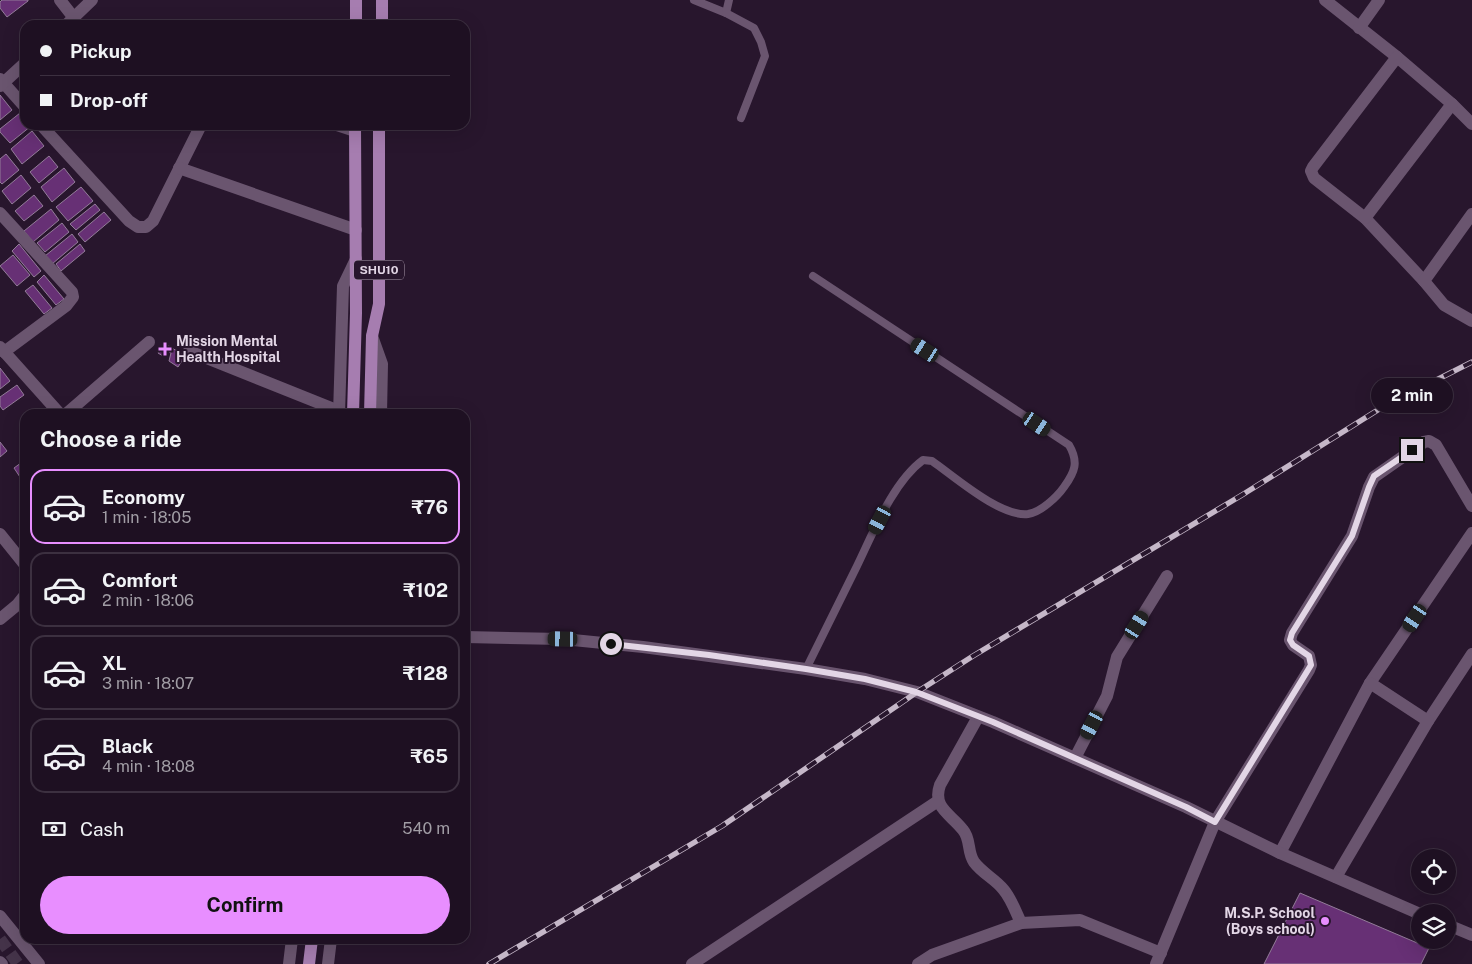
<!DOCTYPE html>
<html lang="en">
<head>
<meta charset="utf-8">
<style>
  :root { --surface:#1e1022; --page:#26192a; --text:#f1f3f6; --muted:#a19da5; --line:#3c3040; --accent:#e88eff }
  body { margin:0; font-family:"Public Sans",sans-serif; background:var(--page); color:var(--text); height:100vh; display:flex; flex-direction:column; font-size:19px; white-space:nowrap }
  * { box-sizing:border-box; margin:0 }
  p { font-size:16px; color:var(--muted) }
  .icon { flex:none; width:28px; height:28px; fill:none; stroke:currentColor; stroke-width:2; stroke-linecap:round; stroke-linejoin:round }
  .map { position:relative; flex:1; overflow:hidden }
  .panel { position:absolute; left:20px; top:409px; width:450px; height:535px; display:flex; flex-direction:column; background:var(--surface); border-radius:15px; box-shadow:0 5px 20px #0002,0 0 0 1px var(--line) }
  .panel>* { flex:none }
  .guide { position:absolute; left:20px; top:20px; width:450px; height:110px; border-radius:15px; box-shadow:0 5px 20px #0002,0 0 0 1px var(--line); display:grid; align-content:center; height:110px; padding:0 20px; background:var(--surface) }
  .tools { position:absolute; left:1411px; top:849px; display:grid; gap:10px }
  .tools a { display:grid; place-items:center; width:45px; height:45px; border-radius:50%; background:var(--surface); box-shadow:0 5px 20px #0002,0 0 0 1px var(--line); font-size:25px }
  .end { position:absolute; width:22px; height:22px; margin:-11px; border:6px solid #e3d6e6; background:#111; box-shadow:0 0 0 2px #111 }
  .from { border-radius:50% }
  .bubble { position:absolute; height:35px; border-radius:18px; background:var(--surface); box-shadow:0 5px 20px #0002,0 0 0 1px var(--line); font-size:16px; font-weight:700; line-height:35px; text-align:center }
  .car { position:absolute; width:15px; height:30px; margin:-15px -8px; border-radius:6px; box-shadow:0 0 4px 1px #0007; background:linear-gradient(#222 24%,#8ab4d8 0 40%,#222 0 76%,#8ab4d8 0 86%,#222 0) }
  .guide b { display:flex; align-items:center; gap:18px; height:48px; font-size:19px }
  .guide b+b { border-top:1px solid var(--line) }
  .guide i { width:12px; height:12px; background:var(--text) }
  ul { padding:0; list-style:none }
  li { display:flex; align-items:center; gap:15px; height:75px; margin:0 10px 8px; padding:0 10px; border:2px solid var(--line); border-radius:15px }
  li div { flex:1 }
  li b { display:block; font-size:19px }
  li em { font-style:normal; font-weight:700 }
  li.on { border-color:var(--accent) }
  li>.icon { width:45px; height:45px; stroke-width:1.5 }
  h2 { padding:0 20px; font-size:22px; line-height:60px }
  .pay { display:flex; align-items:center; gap:12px; height:55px; padding:0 20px; font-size:19px }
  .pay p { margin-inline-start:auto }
  .action { display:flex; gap:10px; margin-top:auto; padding:10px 20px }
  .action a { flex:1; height:58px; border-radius:30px; background:var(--accent); color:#111; font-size:20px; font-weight:700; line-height:58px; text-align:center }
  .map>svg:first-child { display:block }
  .building { fill:#673075; stroke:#937c99 }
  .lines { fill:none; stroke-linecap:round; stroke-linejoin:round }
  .primary-tunnel { stroke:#443349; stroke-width:12; stroke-dasharray:12 6; stroke-linecap:butt }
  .lane { stroke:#6a556f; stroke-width:8 }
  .street { stroke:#6a556f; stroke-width:12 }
  .secondary { stroke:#6a556f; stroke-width:12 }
  .primary { stroke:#a67db0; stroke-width:12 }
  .rail-casing { stroke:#c5b7c8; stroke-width:5.5 }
  .rail { stroke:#28162d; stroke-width:4; stroke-dasharray:11; stroke-linecap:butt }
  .route { stroke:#e3d6e6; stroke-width:6 }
  .poi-dot { fill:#e88eff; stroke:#28162d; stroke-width:2 }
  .labels { text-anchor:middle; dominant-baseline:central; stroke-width:4; stroke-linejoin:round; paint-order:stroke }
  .shield { fill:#28162d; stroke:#ab9cae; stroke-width:1 }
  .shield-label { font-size:12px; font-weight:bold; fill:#e3d6e6 }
  .poi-label { font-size:14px; font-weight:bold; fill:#e3d6e6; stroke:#28162d; text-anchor:start }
</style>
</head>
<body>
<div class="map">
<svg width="1472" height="964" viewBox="0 0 1472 964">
  <rect width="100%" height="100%" fill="#28162d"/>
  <!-- building -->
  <g class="building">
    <path d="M2,0H28V1L7,17L0,8V2Z"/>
    <path d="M0,95L12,110L0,120Z"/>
    <path d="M20,113L25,119V125L31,126L10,143L0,132V129Z"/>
    <path d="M32,131L44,146L22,164L11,149Z"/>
    <path d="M6,154L19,170L2,184L0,182V159Z"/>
    <path d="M49,156L58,167L39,183L30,172Z"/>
    <path d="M64,168L75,182L52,202L41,187Z"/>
    <path d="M21,175L31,188L12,204L2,191Z"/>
    <path d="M81,187L93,201L68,221L56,207Z"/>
    <path d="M34,195L43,206L24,221L15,211Z"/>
    <path d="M95,204L100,210L76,230L70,224Z"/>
    <path d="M51,209L59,220L33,242L24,231Z"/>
    <path d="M104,212L111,220L85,242L78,234Z"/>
    <path d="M62,223L69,232L45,252L37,243Z"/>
    <path d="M72,234L78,242L52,264L45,256Z"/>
    <path d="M19,244L41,271L34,277L12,251Z"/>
    <path d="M80,244L85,251L61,271L56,264Z"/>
    <path d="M13,255L30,275L17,286L0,266Z"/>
    <path d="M44,275L64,299L56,305L37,282Z"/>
    <path d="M33,285L52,308L44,314L25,291Z"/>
    <path d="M164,343L185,356L178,367L169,361L171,353L166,350L163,356L158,353Z"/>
    <path d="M0,368L10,381L0,389Z"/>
    <path d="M17,385L24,395L3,410L0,406V397Z"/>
    <path d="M0,442L7,451L0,457Z"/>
    <path d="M25,460V482L24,483L14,468Z"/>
    <path d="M1300,893L1429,948L1421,964H1264Z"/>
  </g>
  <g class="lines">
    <!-- primary-tunnel -->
    <path class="primary-tunnel" d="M0,939L18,964"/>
    <!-- lane -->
    <g class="lane">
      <path d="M694,0L726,13"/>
      <path d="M729,0L726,13L754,28L761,42L765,56L741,118"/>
      <path d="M806,669C823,635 840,601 857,566C873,533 893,482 923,460L932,461C955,477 1000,517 1028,514C1041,512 1057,497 1064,487C1075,472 1079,462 1069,445L813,276"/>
    </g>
    <!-- street -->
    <g class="street">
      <path d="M60,0L74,18"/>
      <path d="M1325,0L1397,57L1452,104L1472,124"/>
      <path d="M66,25L92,0"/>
      <path d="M1359,28L1379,0"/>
      <path d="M1397,57L1313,167L1311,171L1314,178L1365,218L1424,281"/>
      <path d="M0,79L25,107"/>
      <path d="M0,86L25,63"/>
      <path d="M41,125L129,221L138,227H146L153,221L201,125"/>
      <path d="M337,125L355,131"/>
      <path d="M179,168L356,230"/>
      <path d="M0,213L72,292L73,297L66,306L4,352"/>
      <path d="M1472,214L1424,281L1444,305L1472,321"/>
      <path d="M1365,218L1452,104"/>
      <path d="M0,347L60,414"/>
      <path d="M189,351L339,411"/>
      <path d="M66,414L149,342"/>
      <path d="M339,414L343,286L356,259"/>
      <path d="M0,534L25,565"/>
      <path d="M0,619L17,605L25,595"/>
      <path d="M978,717L940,785C932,808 951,814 963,830C971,839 967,852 974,862C982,873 995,879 1003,889C1011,898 1016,912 1021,923"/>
      <path d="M1428,721L1472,654"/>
      <path d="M1075,758L1107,696L1117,657L1167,576"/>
      <path d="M1280,853L1370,683L1472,533"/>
      <path d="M1336,877L1428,721L1370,683"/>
      <path d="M0,916L39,964"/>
      <path d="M0,962L2,964"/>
      <path d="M289,964L292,939"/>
      <path d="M328,964L331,939"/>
      <path d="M692,964L938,801"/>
      <path d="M918,964L932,955L1021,923L1080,920L1161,953"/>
      <path d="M1156,964L1215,822L1309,670L1311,665L1309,656L1293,645L1290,640L1292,633L1352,536L1369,487L1374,477L1424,442L1429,441L1436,445L1472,506"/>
    </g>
    <!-- secondary -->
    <g class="secondary">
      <path d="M372,336L382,364L381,414"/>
      <path d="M465,637L563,639L643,647L806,669L865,679L917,692L993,722L1186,807L1280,853L1420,914"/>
      <path d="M1448,925L1472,935"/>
    </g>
    <!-- primary -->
    <g class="primary">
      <path d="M356,25V0"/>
      <path d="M382,25V0"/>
      <path d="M353,414L356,313L355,125"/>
      <path d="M370,414L372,336L379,304V125"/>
      <path d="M309,964L312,939"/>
    </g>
    <!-- rail casing -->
    <g class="rail-casing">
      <path id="rail" d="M489,964L722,826L917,692L973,656L1242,495L1381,408L1472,362"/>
    </g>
    <!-- rail -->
    <use href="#rail" class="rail"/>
  </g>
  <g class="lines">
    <!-- route -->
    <path class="route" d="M611,644L709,655L806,669L865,679L916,692L993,722L1186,807L1215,822L1308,670L1311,665L1309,656L1293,645L1290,640L1292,633L1352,536L1369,487L1374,476L1412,450"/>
  </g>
  <!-- markers -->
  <g class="poi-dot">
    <path d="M162.5 341.5h5v5h5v5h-5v5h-5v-5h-5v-5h5z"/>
    <circle cx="1325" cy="921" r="5"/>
  </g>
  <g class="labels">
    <!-- shield labels -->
    <rect class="shield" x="354" y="260.5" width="50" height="19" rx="4"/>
    <g class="shield-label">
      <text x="379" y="270">SHU10</text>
    </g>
    <!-- poi labels -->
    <g class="poi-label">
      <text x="176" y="341">Mission Mental<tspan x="176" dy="16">Health Hospital</tspan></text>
      <text x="1315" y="913" text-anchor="end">M.S.P. School<tspan x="1315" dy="16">(Boys school)</tspan></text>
    </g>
  </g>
</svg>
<div class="tools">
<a><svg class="icon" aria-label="locate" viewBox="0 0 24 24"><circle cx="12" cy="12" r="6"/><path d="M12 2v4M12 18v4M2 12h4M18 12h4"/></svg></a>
<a><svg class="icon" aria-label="layers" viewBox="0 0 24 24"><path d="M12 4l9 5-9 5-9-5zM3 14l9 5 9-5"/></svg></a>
</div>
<i class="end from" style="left:611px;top:644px"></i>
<i class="end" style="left:1412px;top:450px"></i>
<div class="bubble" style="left:1371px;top:378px;width:82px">2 min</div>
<i class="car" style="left:925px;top:350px;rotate:303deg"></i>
<i class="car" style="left:1037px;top:424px;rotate:124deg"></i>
<i class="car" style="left:880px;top:520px;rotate:208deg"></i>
<i class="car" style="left:1415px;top:618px;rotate:214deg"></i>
<i class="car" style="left:1137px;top:625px;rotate:32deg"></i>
<i class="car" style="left:563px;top:639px;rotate:271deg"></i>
<i class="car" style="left:1092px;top:725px;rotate:208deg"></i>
<div class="guide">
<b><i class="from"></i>Pickup</b>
<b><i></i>Drop-off</b>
</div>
<section class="panel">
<h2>Choose a ride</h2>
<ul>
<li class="on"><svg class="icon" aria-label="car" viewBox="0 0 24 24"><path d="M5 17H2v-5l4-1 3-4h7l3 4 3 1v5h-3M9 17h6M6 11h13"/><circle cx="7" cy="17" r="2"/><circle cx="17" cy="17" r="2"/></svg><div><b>Economy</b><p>1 min · 18:05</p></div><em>₹76</em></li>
<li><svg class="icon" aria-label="car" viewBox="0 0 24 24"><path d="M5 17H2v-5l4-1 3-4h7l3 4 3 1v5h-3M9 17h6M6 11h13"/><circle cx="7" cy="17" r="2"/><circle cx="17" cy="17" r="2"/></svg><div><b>Comfort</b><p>2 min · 18:06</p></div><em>₹102</em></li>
<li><svg class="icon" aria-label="car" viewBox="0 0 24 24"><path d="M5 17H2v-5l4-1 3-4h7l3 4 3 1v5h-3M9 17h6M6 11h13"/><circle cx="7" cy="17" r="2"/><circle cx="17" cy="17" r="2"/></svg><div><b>XL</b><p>3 min · 18:07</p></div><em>₹128</em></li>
<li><svg class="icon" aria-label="car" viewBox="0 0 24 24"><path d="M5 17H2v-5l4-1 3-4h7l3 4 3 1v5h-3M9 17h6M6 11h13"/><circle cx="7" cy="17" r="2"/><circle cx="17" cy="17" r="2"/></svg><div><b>Black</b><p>4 min · 18:08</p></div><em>₹65</em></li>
</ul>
<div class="pay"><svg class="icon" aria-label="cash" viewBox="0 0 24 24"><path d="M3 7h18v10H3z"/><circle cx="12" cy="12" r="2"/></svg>Cash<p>540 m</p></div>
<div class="action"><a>Confirm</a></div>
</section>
</div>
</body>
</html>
